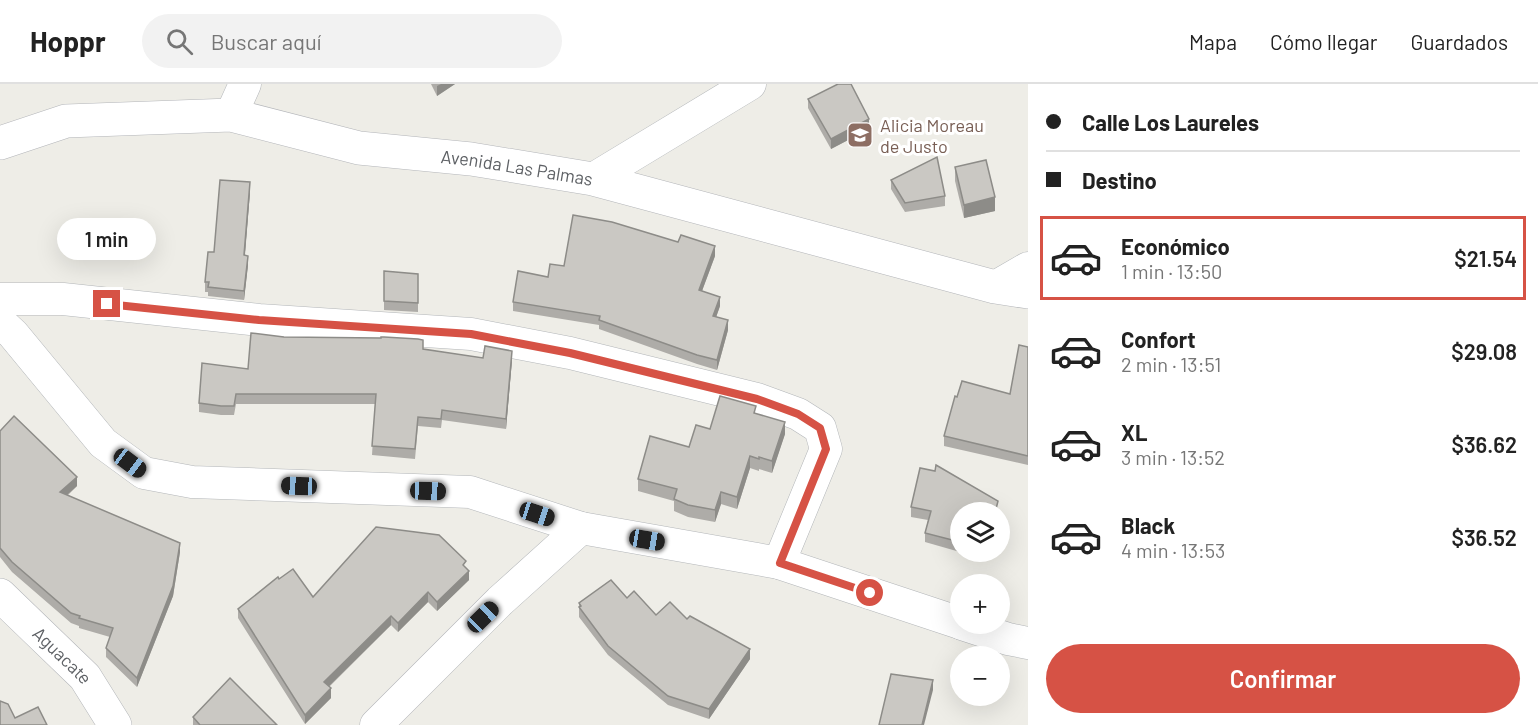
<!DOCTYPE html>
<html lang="es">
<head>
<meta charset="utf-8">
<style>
  :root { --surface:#fff; --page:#f2f2f2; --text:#222; --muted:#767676; --line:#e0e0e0; --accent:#d65245 }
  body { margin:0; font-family:Barlow,sans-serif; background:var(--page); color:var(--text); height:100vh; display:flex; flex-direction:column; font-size:22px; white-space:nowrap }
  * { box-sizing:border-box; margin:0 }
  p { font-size:20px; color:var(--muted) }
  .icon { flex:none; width:33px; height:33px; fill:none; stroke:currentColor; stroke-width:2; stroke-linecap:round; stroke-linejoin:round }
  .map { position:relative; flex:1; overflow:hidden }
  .details { display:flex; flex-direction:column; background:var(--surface); width:510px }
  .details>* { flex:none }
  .guide { display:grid; align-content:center; height:132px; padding:0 18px; background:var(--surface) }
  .controls { position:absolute; left:950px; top:418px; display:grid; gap:12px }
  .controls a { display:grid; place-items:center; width:60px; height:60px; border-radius:50%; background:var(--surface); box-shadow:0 6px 24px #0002; font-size:30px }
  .end { position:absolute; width:27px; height:27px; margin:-14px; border:8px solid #d65245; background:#fff; box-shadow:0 0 0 3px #fff }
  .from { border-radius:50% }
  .bubble { position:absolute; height:42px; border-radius:21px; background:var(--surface); box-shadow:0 6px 24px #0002; font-size:20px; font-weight:600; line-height:42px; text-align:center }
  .car { position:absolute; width:18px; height:36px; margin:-18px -9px; border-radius:8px; box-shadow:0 0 4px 2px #0007; background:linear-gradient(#222 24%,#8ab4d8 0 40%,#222 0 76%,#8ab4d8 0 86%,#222 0) }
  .guide b { display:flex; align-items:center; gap:21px; height:57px; font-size:22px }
  .guide b+b { border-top:2px solid var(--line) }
  .guide i { width:15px; height:15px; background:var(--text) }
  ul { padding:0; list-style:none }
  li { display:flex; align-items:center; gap:18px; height:84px; margin:0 12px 9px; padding:0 6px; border:3px solid transparent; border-radius:0px }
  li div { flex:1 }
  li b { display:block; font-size:22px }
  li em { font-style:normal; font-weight:600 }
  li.current { border-color:var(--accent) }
  li>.icon { width:54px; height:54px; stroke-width:1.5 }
  .primary-button { display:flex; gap:12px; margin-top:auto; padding:12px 18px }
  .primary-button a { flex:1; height:69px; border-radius:36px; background:var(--accent); color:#fff; font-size:24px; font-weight:600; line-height:69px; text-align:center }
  header { display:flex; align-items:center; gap:36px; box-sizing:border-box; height:84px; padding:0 30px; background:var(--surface); border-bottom:2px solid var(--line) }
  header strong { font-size:28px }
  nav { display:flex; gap:33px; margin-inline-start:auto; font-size:21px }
  .search { width:420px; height:54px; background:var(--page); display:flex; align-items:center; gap:15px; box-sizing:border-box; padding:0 21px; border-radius:33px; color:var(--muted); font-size:22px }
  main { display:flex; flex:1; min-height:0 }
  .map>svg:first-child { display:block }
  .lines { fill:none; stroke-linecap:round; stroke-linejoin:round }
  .street-casing { stroke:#b3b6b9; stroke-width:33 }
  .secondary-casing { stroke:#b3b5b9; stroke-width:34 }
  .street { stroke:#fff; stroke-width:32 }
  .secondary { stroke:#fff; stroke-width:33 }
  .wall { fill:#aeaca8 }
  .shaded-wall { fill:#8d8c88 }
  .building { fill:#cac8c3; stroke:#8d8c88; stroke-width:1.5 }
  .route { stroke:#d65245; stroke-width:8 }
  .labels { text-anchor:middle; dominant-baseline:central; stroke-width:6; stroke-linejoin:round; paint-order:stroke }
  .education-label { font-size:18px; fill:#785e54; stroke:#fff; text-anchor:start }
  .street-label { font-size:18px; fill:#5e6165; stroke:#fff }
</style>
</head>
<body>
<header>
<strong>Hoppr</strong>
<div class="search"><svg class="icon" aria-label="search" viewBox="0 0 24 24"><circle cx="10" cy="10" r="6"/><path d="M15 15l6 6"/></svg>Buscar aquí</div>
<nav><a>Mapa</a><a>Cómo llegar</a><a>Guardados</a></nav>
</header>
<main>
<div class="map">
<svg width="1028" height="641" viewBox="0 0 1028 641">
  <rect width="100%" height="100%" fill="#eeede7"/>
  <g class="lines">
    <!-- street casing -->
    <g class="street-casing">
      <g id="street">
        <path d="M231,31L245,0"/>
        <path d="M593,95L750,0"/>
        <path d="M995,203L1028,184"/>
        <path d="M0,215H63L259,236L471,250L570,269L757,315L798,330L820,344L826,365L779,479"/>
        <path d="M0,238L13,250L103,359L144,389L192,398L470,408L581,444L779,479L960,539"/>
        <path d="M962,540L1008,555L1028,559"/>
        <path d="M376,641L500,517L581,444"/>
      </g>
    </g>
    <!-- secondary casing -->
    <g class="secondary-casing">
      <g id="secondary">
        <path id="s1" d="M0,59L66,37L231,31L359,64L471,75L593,95L995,203L1028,208"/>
        <path id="s2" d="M0,511L85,593L115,641"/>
      </g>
    </g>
    <!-- street -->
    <use href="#street" class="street"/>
    <!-- secondary -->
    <use href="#secondary" class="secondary"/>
  </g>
  <!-- wall -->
  <g class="wall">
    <path d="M431,0H455L437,12Z"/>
    <path d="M808,15L869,45L831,65L808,24Z"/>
    <path d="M955,83L995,127L964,134L955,97Z"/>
    <path d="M891,96L945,112V122L905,128L891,105Z"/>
    <path d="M250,108L245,171L248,181L244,216L208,212V208H205V198L214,168Z"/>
    <path d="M715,172L702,207L720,222L716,233L728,246L717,286L697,280L599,245V241L513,227V218L564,182Z"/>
    <path d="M384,187L418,190V228L384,226Z"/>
    <path d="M284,253L423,265L483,274L512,276L506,345L442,336L441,344L418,342L415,375L372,371L375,320H236L234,331H221L199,328V319L248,285Z"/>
    <path d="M1028,263V381L944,362V352L1010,310Z"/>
    <path d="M756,329L785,350L772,389L759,385V387L750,384L737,425L721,420L715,438L688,433L674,427V417L638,407V395L689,363L710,345Z"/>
    <path d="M0,347L77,402L68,411L180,468L173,512L137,603L106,573V564L110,553L79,544V542L71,539L12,488L0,473Z"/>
    <path d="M911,423L998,427L960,429V468L925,458V449L928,436L911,433Z"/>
    <path d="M961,468H990L988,475Z"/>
    <path d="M466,484L469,496L437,527L428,518L398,548L391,541L329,603L331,614L305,640L238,534V525L279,495L313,513Z"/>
    <path d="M627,514L656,531L687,535L750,575L709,635L668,621L608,571L579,533V519Z"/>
    <path d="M193,633L277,641H193Z"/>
  </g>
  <!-- shaded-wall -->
  <g class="shaded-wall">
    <path d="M441,0H455L437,12V2Z"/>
    <path d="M869,35V45L831,65V55Z"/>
    <path d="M250,98V108L244,181V171Z"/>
    <path d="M995,113V127L964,134V121Z"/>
    <path d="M715,162V172L699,215V206Z"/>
    <path d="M248,172V181L244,216V207Z"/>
    <path d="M720,213V222L713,242V232Z"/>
    <path d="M728,236V246L717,286V276Z"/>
    <path d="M512,267V276L506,345V335Z"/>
    <path d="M785,338V350L772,389V377Z"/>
    <path d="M750,372V384L737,425V413Z"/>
    <path d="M77,393V402L60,417V408Z"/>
    <path d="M721,408V420L715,438V426Z"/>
    <path d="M180,459V468L173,512L137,603V594Z"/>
    <path d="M469,487V496L437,527V518Z"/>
    <path d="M428,508V518L398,548V539Z"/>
    <path d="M391,532V541L324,607V598Z"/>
    <path d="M750,565V575L709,635V625Z"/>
    <path d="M933,596V606L924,641H922Z"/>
    <path d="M331,604V614L305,640V631Z"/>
  </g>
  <!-- building -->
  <g class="building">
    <path d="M838,0H851L869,35L831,55L808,15Z"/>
    <path d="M937,73L945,112L905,119L891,96Z"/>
    <path d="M986,76L995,113L964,121L955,83Z"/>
    <path d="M220,96L250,98L244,171L248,172L244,207L208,203L209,198H205L208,168H214Z"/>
    <path d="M573,131L612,138L678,158L681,151L715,162L699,206L720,213L713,232L728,236L717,276L697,271L599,236L600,232L513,218L518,187L548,193L550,180L564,182Z"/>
    <path d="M384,187L418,190V219L384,217Z"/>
    <path d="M251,249L284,253L381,254V253H384L418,255L423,256V265L483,274L485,262L512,267L506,335L442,326L441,335L418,333L415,365L372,362L376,310H236L234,322H221L199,319L202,279L248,285Z"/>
    <path d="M1019,261L1028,263V372L944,352L955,312L957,313L962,297L1010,310Z"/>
    <path d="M720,312L756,322L754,329L785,338L772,377L759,373V375L750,372L737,413L721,408L715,426L688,421L674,415L677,405L638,395L650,352L689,363L696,341L710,345Z"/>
    <path d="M14,332L77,393L60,408L180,459L173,502L137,594L106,564L113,544L79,534L80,532L71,529L12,478L0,464V347Z"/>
    <path d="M936,381L998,417L995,429H960V458L925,449L931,427L911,423L920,384L935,387Z"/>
    <path d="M376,443L439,451L466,477L463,481L469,487L437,518L428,508L398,539L391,532L324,598L331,604L305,631L238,525L278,493L279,495L293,485L313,513Z"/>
    <path d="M611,496L627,514L634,507L656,531L670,518L687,535L690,532L750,565L709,625L668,612L608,562L579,523L581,522L579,519Z"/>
    <path d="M891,590L933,596L922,641H879Z"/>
    <path d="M230,594L277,641H200L193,633Z"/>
    <path d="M0,617L8,620L15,634L38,623L47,641H0Z"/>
  </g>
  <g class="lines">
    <!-- route -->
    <path class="route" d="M107,220L259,236L471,250L570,269L757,315L798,330L820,344L826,365L780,479L870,509"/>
  </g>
  <!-- icons -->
  <defs>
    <g id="school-square" transform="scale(1.35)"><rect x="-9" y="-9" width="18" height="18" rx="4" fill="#8d6e63" stroke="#fff"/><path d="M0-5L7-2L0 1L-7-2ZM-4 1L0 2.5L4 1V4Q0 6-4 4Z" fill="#fff"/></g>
  </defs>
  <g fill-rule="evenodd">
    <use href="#school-square" x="860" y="51"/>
  </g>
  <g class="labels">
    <!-- education labels -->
    <g class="education-label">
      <text x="880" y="41">Alicia Moreau<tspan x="880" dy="21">de Justo</tspan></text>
    </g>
    <!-- street labels -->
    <g class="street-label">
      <text stroke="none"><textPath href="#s1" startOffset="526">Avenida Las Palmas</textPath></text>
      <text stroke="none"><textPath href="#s2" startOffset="87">Aguacate</textPath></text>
    </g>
  </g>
</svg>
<div class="controls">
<a><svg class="icon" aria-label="layers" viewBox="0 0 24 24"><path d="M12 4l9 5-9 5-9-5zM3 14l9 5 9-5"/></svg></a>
<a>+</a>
<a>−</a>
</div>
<i class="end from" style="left:870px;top:509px"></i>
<i class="end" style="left:107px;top:220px"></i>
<div class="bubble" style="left:57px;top:134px;width:99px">1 min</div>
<i class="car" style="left:130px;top:379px;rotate:127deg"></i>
<i class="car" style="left:299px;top:402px;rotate:272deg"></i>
<i class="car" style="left:428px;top:407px;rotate:92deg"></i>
<i class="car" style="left:537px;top:430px;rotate:108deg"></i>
<i class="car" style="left:647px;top:456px;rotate:100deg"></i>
<i class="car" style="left:483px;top:533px;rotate:46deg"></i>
</div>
<section class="details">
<div class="guide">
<b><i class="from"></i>Calle Los Laureles</b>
<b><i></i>Destino</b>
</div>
<ul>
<li class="current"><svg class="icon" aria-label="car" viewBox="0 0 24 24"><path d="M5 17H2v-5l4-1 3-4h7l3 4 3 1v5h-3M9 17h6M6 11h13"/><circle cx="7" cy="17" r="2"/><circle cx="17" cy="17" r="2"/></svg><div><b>Económico</b><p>1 min · 13:50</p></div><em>$21.54</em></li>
<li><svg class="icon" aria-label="car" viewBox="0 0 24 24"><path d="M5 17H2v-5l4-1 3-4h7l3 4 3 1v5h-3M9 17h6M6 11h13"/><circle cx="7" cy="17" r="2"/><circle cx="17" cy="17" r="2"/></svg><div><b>Confort</b><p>2 min · 13:51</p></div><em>$29.08</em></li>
<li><svg class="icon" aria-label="car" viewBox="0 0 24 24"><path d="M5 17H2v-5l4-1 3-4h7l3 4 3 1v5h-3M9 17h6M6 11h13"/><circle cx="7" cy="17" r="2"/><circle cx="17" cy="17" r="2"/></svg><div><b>XL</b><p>3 min · 13:52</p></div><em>$36.62</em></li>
<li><svg class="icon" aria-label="car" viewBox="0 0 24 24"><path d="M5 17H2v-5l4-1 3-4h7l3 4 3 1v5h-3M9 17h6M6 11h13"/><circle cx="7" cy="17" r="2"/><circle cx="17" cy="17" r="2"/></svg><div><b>Black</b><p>4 min · 13:53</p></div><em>$36.52</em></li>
</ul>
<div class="primary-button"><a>Confirmar</a></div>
</section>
</main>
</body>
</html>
